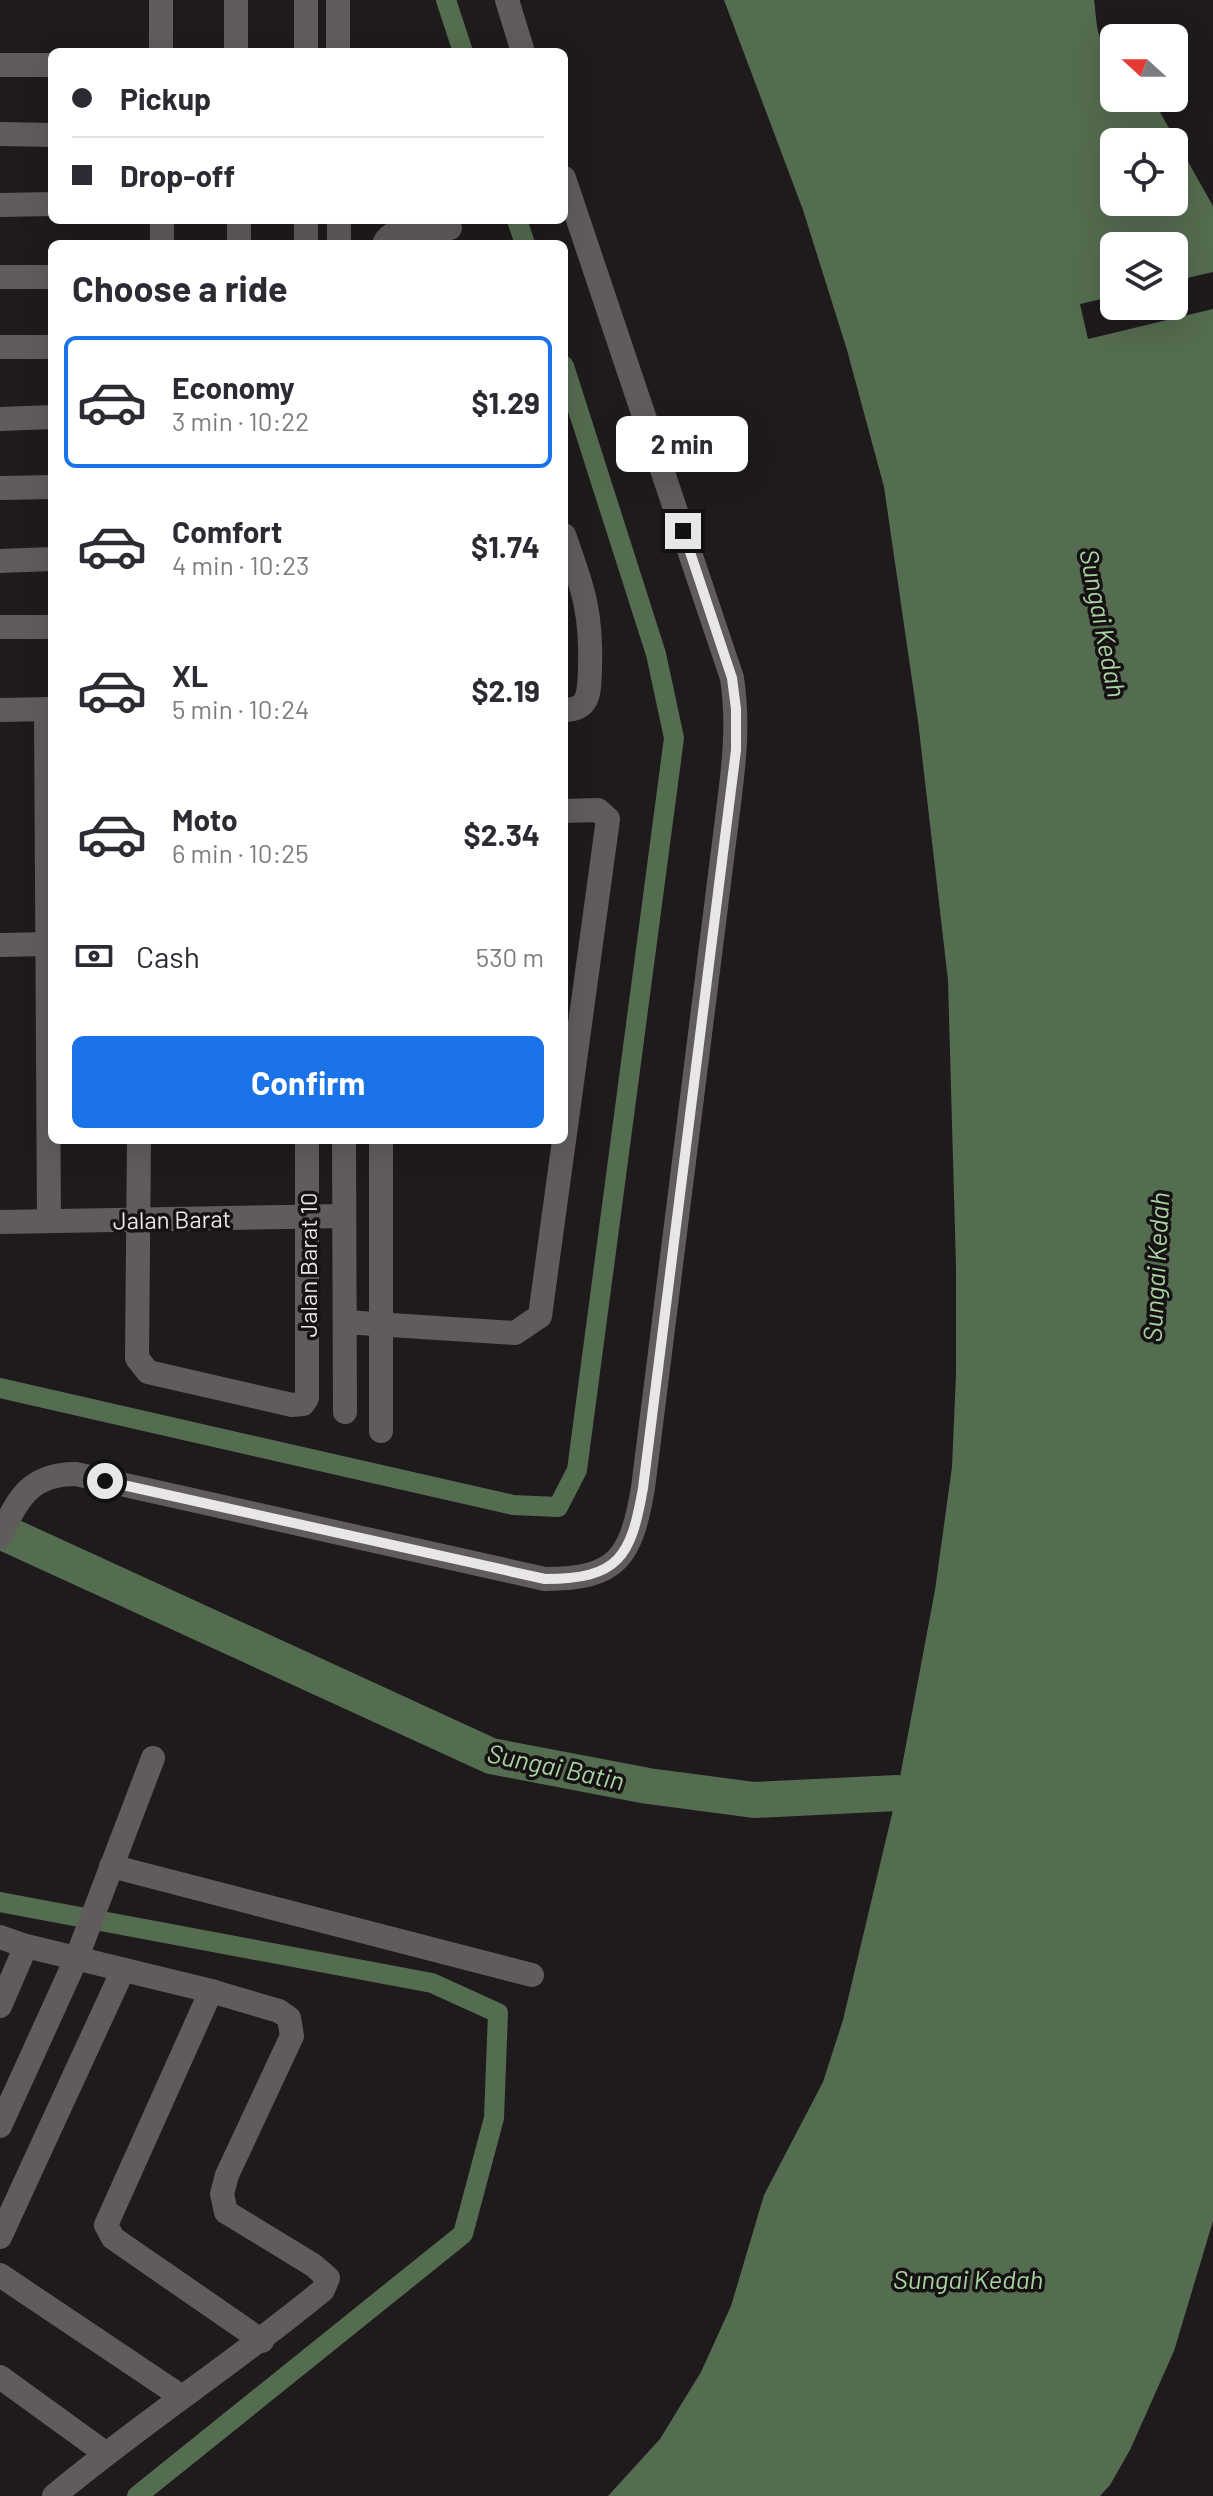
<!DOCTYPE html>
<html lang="en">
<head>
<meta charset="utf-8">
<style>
  :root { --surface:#fff; --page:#f2f2f3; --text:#2b2b33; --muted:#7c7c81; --line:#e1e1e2; --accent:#1a73e8 }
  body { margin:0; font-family:Barlow,sans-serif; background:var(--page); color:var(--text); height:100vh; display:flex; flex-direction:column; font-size:30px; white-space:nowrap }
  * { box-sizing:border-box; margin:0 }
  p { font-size:26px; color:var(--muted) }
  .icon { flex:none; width:44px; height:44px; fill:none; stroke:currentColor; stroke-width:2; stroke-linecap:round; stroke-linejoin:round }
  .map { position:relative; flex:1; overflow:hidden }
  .side { position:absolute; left:48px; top:240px; width:520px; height:904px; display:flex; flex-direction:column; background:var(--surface); border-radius:12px; box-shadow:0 8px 32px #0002 }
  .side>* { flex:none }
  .top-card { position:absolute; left:48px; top:48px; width:520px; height:176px; border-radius:12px; box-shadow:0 8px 32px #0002; display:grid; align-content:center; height:176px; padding:0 24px; background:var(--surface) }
  .needle { width:52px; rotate:291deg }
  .controls { position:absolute; left:1100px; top:24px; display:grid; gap:16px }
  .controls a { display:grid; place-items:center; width:88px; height:88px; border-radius:12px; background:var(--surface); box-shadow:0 8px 32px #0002; font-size:40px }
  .end { position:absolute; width:36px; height:36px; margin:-18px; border:10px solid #e9e6e6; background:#111; box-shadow:0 0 0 4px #111 }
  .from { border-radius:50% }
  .bubble { position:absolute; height:56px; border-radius:12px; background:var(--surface); box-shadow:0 8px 32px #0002; font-size:26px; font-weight:700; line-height:56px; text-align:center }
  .top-card b { display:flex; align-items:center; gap:28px; height:76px; font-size:30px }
  .top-card b+b { border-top:2px solid var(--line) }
  .top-card i { width:20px; height:20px; background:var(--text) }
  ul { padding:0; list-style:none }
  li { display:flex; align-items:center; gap:24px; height:132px; margin:0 16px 12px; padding:0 8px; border:4px solid transparent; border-radius:12px }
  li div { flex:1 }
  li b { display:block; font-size:30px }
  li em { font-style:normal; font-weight:700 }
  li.on { border-color:var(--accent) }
  li>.icon { width:72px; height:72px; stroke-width:1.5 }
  h2 { padding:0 24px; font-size:36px; line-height:96px }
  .pay { display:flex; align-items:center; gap:20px; height:88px; padding:0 24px; font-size:30px }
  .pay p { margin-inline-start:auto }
  .button { display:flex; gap:16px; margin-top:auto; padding:16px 24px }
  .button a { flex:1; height:92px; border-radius:12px; background:var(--accent); color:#fff; font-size:32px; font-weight:700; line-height:92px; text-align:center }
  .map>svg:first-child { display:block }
  .water { fill:#546c50; fill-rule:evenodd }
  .pier { fill:#1f1b1c }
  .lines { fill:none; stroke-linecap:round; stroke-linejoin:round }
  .canal { stroke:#546c50; stroke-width:20 }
  .river { stroke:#546c50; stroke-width:36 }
  .minor { stroke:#605c5c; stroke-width:24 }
  .route { stroke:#e9e6e6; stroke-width:10 }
  .labels { text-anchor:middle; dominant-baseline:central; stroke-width:7; stroke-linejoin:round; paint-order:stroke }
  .street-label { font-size:24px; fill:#e9e6e6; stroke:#161213 }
  .water-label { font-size:26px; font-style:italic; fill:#a9d3a1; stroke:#161213 }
</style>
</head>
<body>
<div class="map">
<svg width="1213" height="2496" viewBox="0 0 1213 2496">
  <rect width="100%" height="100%" fill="#1f1b1c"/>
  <!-- water -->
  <path class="water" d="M724,0H1094C1097,18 1095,46 1114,52V98H1152L1213,206V2221L1174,2351L1130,2450L1110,2485L1100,2496H608L660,2439L701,2372L731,2306L764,2195L823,2082L843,2020L897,1793L935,1590L952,1467L956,1375V1266L948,980L918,721L884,487L847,350L803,210ZM1114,142H1174V202H1114ZM1114,246H1174V306H1114Z"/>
  <!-- pier -->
  <path class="pier" d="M1213,272V309L1088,339L1080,304L1114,296V306H1174V281Z"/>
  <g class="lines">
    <!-- canal -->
    <g class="canal">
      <path d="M446,0L463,52"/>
      <path d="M517,220L525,244"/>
      <path d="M0,1388L513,1505L558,1507L577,1470L674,738L656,654L564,366"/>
      <path d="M0,1902L432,1983L498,2013L494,2118L463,2234L137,2496"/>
    </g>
    <!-- river -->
    <path class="river" d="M0,1531L491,1756L648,1786L754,1800L897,1793L942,1810"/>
    <!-- minor -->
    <g class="minor">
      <path d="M161,0V52"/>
      <path d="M236,0V52"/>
      <path d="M306,0V52"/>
      <path d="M338,0V52"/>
      <path d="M507,0L523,52"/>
      <path d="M0,65H52"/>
      <path d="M0,134L52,135"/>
      <path d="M0,205L52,204"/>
      <path d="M239,220V244"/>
      <path d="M306,220V244"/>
      <path d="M339,220V244"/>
      <path d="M162,244V220"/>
      <path d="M384,244C393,223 430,229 450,228"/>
      <path d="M0,277H52"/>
      <path d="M0,347H52"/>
      <path d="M0,419L52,417"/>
      <path d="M0,488L52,487"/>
      <path d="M564,535C583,588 592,612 590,670C589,692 590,710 564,710"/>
      <path d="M0,561L52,559"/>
      <path d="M0,627H52"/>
      <path d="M46,709L49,1221"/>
      <path d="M0,710L52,709"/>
      <path d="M0,945L48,944"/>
      <path d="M139,1140L137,1358L148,1372L292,1405L303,1404L307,1398V1140"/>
      <path d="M344,1140L345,1412"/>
      <path d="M381,1140V1431"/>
      <path d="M0,1222L344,1216"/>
      <path d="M345,1322L515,1333L540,1316L608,819L598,810L564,811"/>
      <path d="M0,1537C18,1498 30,1474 76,1474L545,1579C618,1579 631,1557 643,1488L730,795C735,755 738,718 732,678L564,178"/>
      <path d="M111,1866L532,1975"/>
      <path d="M0,1937L26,1946"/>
      <path d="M211,1991L106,2225L113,2238L262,2341"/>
      <path d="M0,2006L26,1946L211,1991L279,2011L289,2018L292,2036L227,2175L222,2194L226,2212L313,2265L328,2278L323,2290C236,2362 141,2423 54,2496"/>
      <path d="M0,2126L77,1957L153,1758"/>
      <path d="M0,2237L123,1970"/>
      <path d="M0,2275L182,2397"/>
      <path d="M0,2377L105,2453"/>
    </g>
  </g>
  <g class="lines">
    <!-- route -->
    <path class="route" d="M105,1481L545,1579C619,1579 631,1557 643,1488L736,750V709L732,678L683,531"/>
  </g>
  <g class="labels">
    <!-- street labels -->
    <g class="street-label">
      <text transform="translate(172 1219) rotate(-1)">Jalan Barat</text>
      <text transform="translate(307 1265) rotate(-90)">Jalan Barat 10</text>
    </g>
    <!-- water labels -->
    <g class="water-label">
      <text transform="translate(1104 623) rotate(79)">Sungai Kedah</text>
      <text transform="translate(1155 1267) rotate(-87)">Sungai Kedah</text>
      <text transform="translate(556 1766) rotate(12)">Sungai Batin</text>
      <text x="968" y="2278">Sungai Kedah</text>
    </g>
  </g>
</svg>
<div class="controls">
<a><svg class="needle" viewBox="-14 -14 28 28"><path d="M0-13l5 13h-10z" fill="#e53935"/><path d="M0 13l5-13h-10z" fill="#7c7c81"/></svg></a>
<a><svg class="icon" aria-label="locate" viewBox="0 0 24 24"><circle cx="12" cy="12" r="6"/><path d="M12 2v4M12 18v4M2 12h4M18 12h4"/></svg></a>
<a><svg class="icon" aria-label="layers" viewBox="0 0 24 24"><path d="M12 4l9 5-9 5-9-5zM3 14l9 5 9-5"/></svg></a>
</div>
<i class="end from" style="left:105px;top:1481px"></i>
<i class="end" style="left:683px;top:531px"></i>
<div class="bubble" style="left:616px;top:416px;width:132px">2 min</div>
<div class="top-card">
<b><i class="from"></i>Pickup</b>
<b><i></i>Drop-off</b>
</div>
<section class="side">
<h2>Choose a ride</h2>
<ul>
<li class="on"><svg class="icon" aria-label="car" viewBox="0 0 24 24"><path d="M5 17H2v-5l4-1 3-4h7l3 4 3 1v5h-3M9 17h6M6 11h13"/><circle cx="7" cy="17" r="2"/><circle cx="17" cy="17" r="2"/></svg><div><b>Economy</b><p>3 min · 10:22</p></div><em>$1.29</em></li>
<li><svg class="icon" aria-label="car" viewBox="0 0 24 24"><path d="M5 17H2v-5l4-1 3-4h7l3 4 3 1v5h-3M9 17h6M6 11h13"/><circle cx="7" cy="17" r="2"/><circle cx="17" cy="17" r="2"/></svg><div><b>Comfort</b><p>4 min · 10:23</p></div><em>$1.74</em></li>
<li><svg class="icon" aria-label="car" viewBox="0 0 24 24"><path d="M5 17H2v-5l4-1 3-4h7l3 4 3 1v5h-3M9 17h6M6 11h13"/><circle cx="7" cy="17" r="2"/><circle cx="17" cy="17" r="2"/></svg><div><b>XL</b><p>5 min · 10:24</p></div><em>$2.19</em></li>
<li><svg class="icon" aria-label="car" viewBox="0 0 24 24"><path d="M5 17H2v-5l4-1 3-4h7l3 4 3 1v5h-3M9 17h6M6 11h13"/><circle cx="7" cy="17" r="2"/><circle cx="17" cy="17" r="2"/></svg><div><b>Moto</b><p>6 min · 10:25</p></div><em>$2.34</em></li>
</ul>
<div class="pay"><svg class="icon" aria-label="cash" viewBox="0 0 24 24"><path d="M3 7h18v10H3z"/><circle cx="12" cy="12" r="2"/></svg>Cash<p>530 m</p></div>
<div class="button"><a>Confirm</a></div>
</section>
</div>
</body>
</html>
